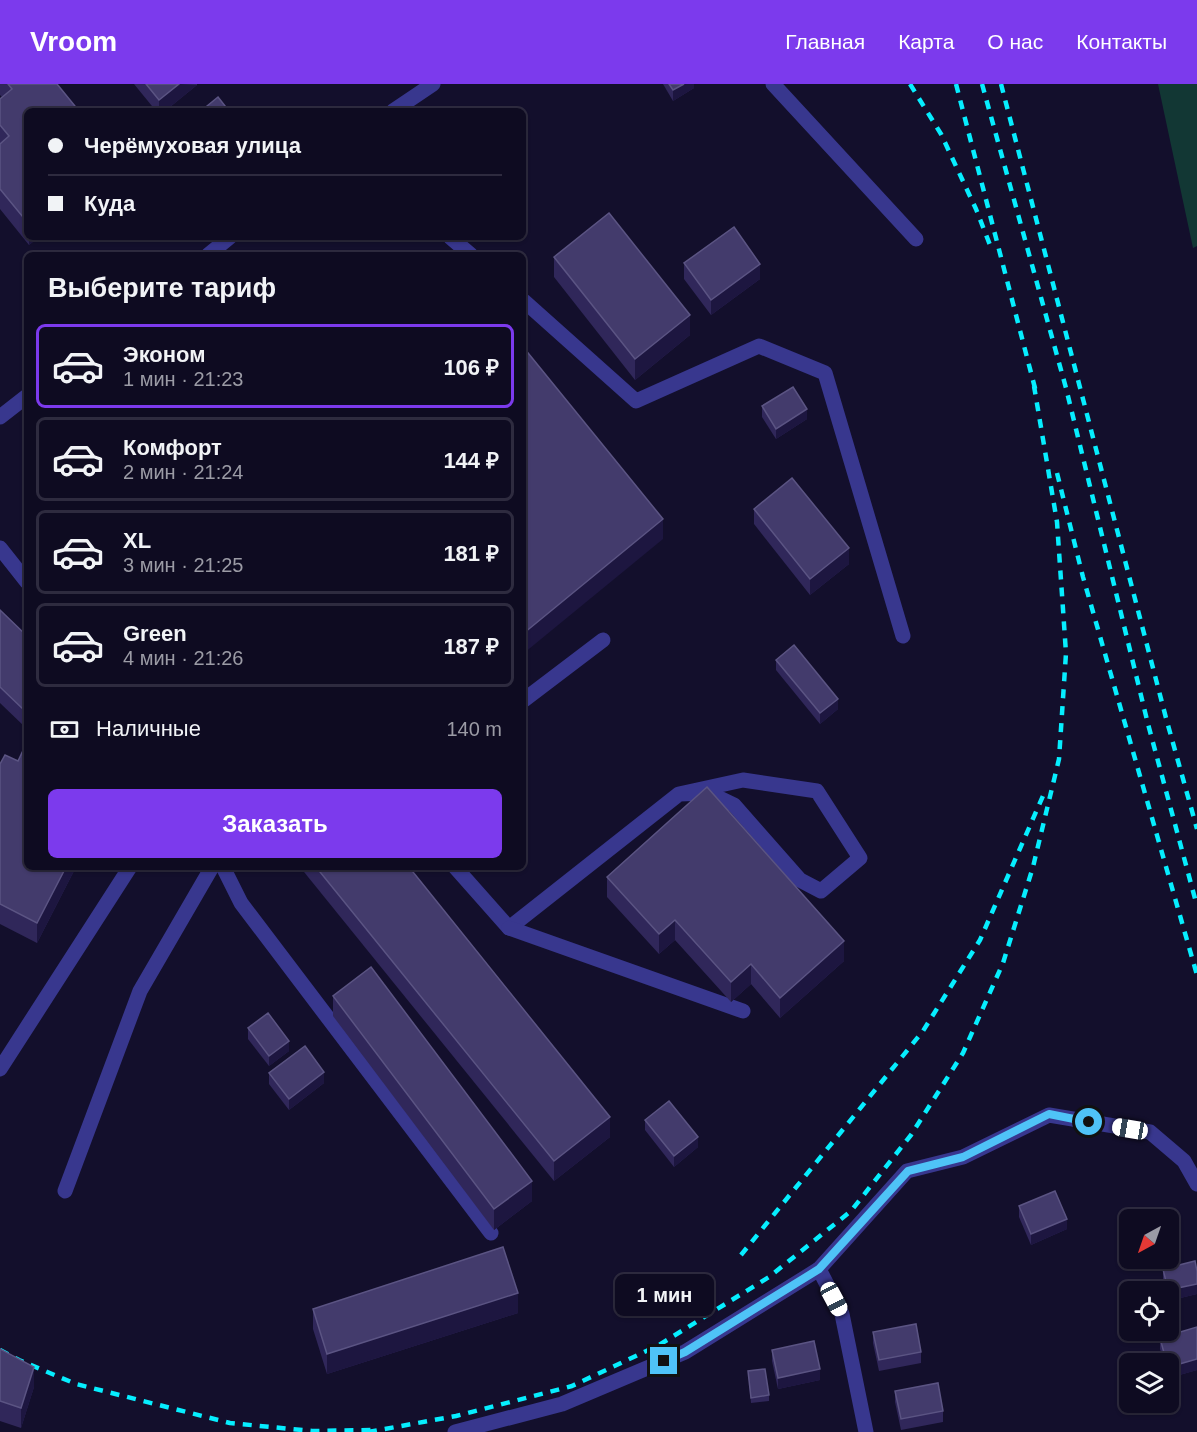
<!DOCTYPE html>
<html lang="ru">
<head>
<meta charset="utf-8">
<style>
  :root { --surface:#0e0b21; --page:#1c192e; --text:#f1f3f6; --muted:#9b9ba5; --line:#2e2b3f; --accent:#7c3aed }
  body { margin:0; font-family:Helvetica,sans-serif; background:var(--page); color:var(--text); height:100vh; display:flex; flex-direction:column; font-size:22px; white-space:nowrap }
  * { box-sizing:border-box; margin:0 }
  p { font-size:20px; color:var(--muted) }
  .icon { flex:none; width:33px; height:33px; fill:none; stroke:currentColor; stroke-width:2; stroke-linecap:round; stroke-linejoin:round }
  .map { position:relative; flex:1; overflow:hidden }
  .panel { position:absolute; left:24px; top:168px; width:502px; height:618px; display:flex; flex-direction:column; background:var(--surface); border-radius:9px; box-shadow:0 2px 4px #0004,0 0 0 2px var(--line) }
  .panel>* { flex:none }
  .guide { position:absolute; left:24px; top:24px; width:502px; height:132px; border-radius:9px; box-shadow:0 2px 4px #0004,0 0 0 2px var(--line); display:grid; align-content:center; height:132px; padding:0 24px; background:var(--surface) }
  .needle { width:39px; rotate:220deg }
  .buttons { position:absolute; left:1119px; top:1125px; display:grid; gap:12px }
  .buttons a { display:grid; place-items:center; width:60px; height:60px; border-radius:9px; background:var(--surface); box-shadow:0 2px 4px #0004,0 0 0 2px var(--line); font-size:30px }
  .end { position:absolute; width:27px; height:27px; margin:-14px; border:8px solid #4fc3f7; background:#111; box-shadow:0 0 0 3px #111 }
  .from { border-radius:50% }
  .bubble { position:absolute; height:42px; border-radius:9px; background:var(--surface); box-shadow:0 2px 4px #0004,0 0 0 2px var(--line); font-size:20px; font-weight:700; line-height:42px; text-align:center }
  .car { position:absolute; width:18px; height:36px; margin:-18px -9px; border-radius:8px; box-shadow:0 0 4px 2px #0007; background:linear-gradient(#fff 24%,#345 0 40%,#fff 0 76%,#345 0 86%,#fff 0) }
  .guide b { display:flex; align-items:center; gap:21px; height:57px; font-size:22px }
  .guide b+b { border-top:2px solid var(--line) }
  .guide i { width:15px; height:15px; background:var(--text) }
  ul { padding:0; list-style:none }
  li { display:flex; align-items:center; gap:18px; height:84px; margin:0 12px 9px; padding:0 12px; border:3px solid var(--line); border-radius:9px }
  li div { flex:1 }
  li b { display:block; font-size:22px }
  li em { font-style:normal; font-weight:700 }
  li.active { border-color:var(--accent) }
  li>.icon { width:54px; height:54px; stroke-width:1.5 }
  h2 { padding:0 24px; font-size:27px; line-height:72px }
  .pay { display:flex; align-items:center; gap:15px; height:66px; padding:0 24px; font-size:22px }
  .pay p { margin-inline-start:auto }
  .primary-button { display:flex; gap:12px; margin-top:auto; padding:12px 24px }
  .primary-button a { flex:1; height:69px; border-radius:9px; background:var(--accent); color:#fff; font-size:24px; font-weight:700; line-height:69px; text-align:center }
  header { display:flex; align-items:center; gap:36px; box-sizing:border-box; height:84px; padding:0 30px; background:var(--accent); color:#fff }
  header strong { font-size:28px }
  nav { display:flex; gap:33px; margin-inline-start:auto; font-size:21px }
  .map>svg:first-child { display:block }
  .green { fill:#123734 }
  .lines { fill:none; stroke-linecap:round; stroke-linejoin:round }
  .minor { stroke:#38378e; stroke-width:15 }
  .rail { stroke:#06eeff; stroke-width:4.5; stroke-dasharray:9 8; stroke-linecap:butt }
  .wall { fill:#30275a }
  .shaded-wall { fill:#1d1640 }
  .building { fill:#433b6c; stroke:#5b5483; stroke-width:1.5 }
  .route { stroke:#4fc3f7; stroke-width:8 }
</style>
</head>
<body>
<header>
<strong>Vroom</strong>
<nav><a>Главная</a><a>Карта</a><a>О нас</a><a>Контакты</a></nav>
</header>
<div class="map">
<svg width="1197" height="1348" viewBox="0 0 1197 1348">
  <rect width="100%" height="100%" fill="#130f2c"/>
  <!-- green -->
  <path class="green" d="M1158,0H1197V162L1193,164Z"/>
  <g class="lines">
    <!-- minor -->
    <g class="minor">
      <path d="M773,0L916,155"/>
      <path d="M393,27L433,0"/>
      <path d="M450,153L471,171"/>
      <path d="M208,171L230,153"/>
      <path d="M524,217L636,317L759,262L825,289L903,552"/>
      <path d="M0,333L27,312"/>
      <path d="M0,464L27,498"/>
      <path d="M524,616L603,556"/>
      <path d="M223,783L241,819L491,1149"/>
      <path d="M455,783L509,844L679,710L743,696L817,707L860,774L821,807L800,796L734,721L709,709L679,710"/>
      <path d="M509,844L743,927"/>
      <path d="M0,985L130,783"/>
      <path d="M65,1107L140,907L212,783"/>
      <path d="M819,1185L842,1230L866,1348"/>
      <path d="M455,1348L562,1320L685,1268L819,1185L907,1087L963,1073L1049,1031L1150,1048L1184,1077L1197,1100"/>
    </g>
    <!-- rail -->
    <g class="rail">
      <path d="M910,0L941,50L976,125L990,161"/>
      <path d="M956,0L1036,308"/>
      <path d="M982,0L1066,304L1148,640L1197,822"/>
      <path d="M1001,0L1166,634L1197,745"/>
      <path d="M1057,389L1083,493L1197,891"/>
      <path d="M741,1171L923,947L980,856L1046,705"/>
      <path d="M0,1266L19,1276L76,1300L230,1339L312,1347L376,1346"/>
      <path d="M368,1348L456,1332L572,1302L659,1261L769,1193L851,1127L911,1051L963,969L1003,879L1033,783L1059,675L1066,569L1057,438L1034,302"/>
    </g>
  </g>
  <!-- wall -->
  <g class="wall">
    <path d="M0,0H57L27,27V153H39L29,161L0,125V15L2,13L0,11Z"/>
    <path d="M134,0H197V1L165,27H156Z"/>
    <path d="M663,0H694V4L673,17Z"/>
    <path d="M554,173L690,251L635,296L554,193Z"/>
    <path d="M684,179L760,195L711,231L684,195Z"/>
    <path d="M762,322L807,335L776,355L762,333Z"/>
    <path d="M754,425L849,480L810,511L754,440Z"/>
    <path d="M0,526L27,552L25,643L0,619Z"/>
    <path d="M776,576L838,625L820,640L776,586Z"/>
    <path d="M0,680L76,783L37,859L0,840Z"/>
    <path d="M300,783H409L610,1053L554,1097Z"/>
    <path d="M607,793L844,877L780,934L751,900L731,918L675,856L659,870L607,813Z"/>
    <path d="M333,912L532,1117L494,1146L333,932Z"/>
    <path d="M248,944L289,967L269,982L248,955Z"/>
    <path d="M269,989L324,999L289,1026L269,1000Z"/>
    <path d="M645,1036L698,1063L674,1083L645,1046Z"/>
    <path d="M1019,1122L1067,1145L1031,1161L1019,1133Z"/>
    <path d="M1163,1185L1197,1187V1210L1168,1217V1208H1166L1163,1195Z"/>
    <path d="M313,1225L518,1229L327,1290L313,1245Z"/>
    <path d="M1197,1243V1286L1169,1294L1168,1280H1165L1160,1265V1254Z"/>
    <path d="M873,1248L921,1268V1279L879,1287L873,1259Z"/>
    <path d="M0,1265L34,1303L21,1344L0,1337Z"/>
    <path d="M772,1266L820,1296L778,1305L772,1277Z"/>
    <path d="M748,1287L769,1311V1317L751,1319Z"/>
    <path d="M895,1307L943,1327V1338L901,1346L895,1318Z"/>
  </g>
  <!-- shaded-wall -->
  <g class="shaded-wall">
    <path d="M179,0L197,1L165,27H159V16Z"/>
    <path d="M684,0H694V4L673,17V6Z"/>
    <path d="M29,153H39L29,161Z"/>
    <path d="M760,180V195L711,231V216Z"/>
    <path d="M690,231V251L635,296V275Z"/>
    <path d="M807,325V335L776,355V345Z"/>
    <path d="M663,435V455L524,569V549Z"/>
    <path d="M849,464V480L810,511V495Z"/>
    <path d="M838,615V625L820,640V629Z"/>
    <path d="M27,625V640L25,643V627Z"/>
    <path d="M66,783H76L37,859V839Z"/>
    <path d="M675,836V856L659,870V850Z"/>
    <path d="M844,857V877L780,934V914Z"/>
    <path d="M751,880V900L731,918V898Z"/>
    <path d="M289,957V967L269,982V972Z"/>
    <path d="M324,988V999L289,1026V1015Z"/>
    <path d="M610,1033V1053L554,1097V1077Z"/>
    <path d="M698,1053V1063L674,1083V1072Z"/>
    <path d="M532,1097V1117L494,1146V1125Z"/>
    <path d="M1067,1135V1145L1031,1161V1150Z"/>
    <path d="M1197,1200V1210L1168,1217V1206Z"/>
    <path d="M518,1209V1229L327,1290V1270Z"/>
    <path d="M1197,1275V1286L1169,1294V1283Z"/>
    <path d="M34,1283V1303L21,1344V1324Z"/>
    <path d="M820,1285V1296L778,1305V1294Z"/>
  </g>
  <!-- building -->
  <g class="building">
    <path d="M8,0H57L79,27H27V138L0,105V60L9,52L0,41V15L12,5Z"/>
    <path d="M146,0H179L159,16Z"/>
    <path d="M669,0H684L673,6Z"/>
    <path d="M218,13L229,27H201Z"/>
    <path d="M609,129L690,231L635,275L554,173Z"/>
    <path d="M734,143L760,180L711,216L684,179Z"/>
    <path d="M524,264L663,435L524,549Z"/>
    <path d="M793,303L807,325L776,345L762,322Z"/>
    <path d="M792,394L849,464L810,495L754,425Z"/>
    <path d="M0,526L27,552V625L25,627L0,603Z"/>
    <path d="M794,561L838,615L820,629L776,576Z"/>
    <path d="M27,658V783H66L37,839L0,820V680L5,671L18,677Z"/>
    <path d="M707,703L844,857L780,914L751,880L731,898L675,836L659,850L607,793Z"/>
    <path d="M316,783H409L610,1033L554,1077Z"/>
    <path d="M371,883L532,1097L494,1125L333,912Z"/>
    <path d="M268,929L289,957L269,972L248,944Z"/>
    <path d="M305,962L324,988L289,1015L269,989Z"/>
    <path d="M669,1017L698,1053L674,1072L645,1036Z"/>
    <path d="M1055,1107L1067,1135L1031,1150L1019,1122Z"/>
    <path d="M503,1163L518,1209L327,1270L313,1225Z"/>
    <path d="M1195,1177L1197,1187V1200L1168,1206L1163,1185Z"/>
    <path d="M916,1240L921,1268L879,1276L873,1248Z"/>
    <path d="M1197,1243V1275L1169,1283L1168,1280H1167L1160,1254Z"/>
    <path d="M814,1257L820,1285L778,1294L772,1266Z"/>
    <path d="M0,1265L34,1283L21,1324L0,1317Z"/>
    <path d="M765,1285L769,1311L751,1314L748,1287Z"/>
    <path d="M938,1299L943,1327L901,1335L895,1307Z"/>
  </g>
  <g class="lines">
    <!-- route -->
    <path class="route" d="M664,1277L685,1268L819,1185L908,1087L963,1073L1049,1030L1089,1038"/>
  </g>
</svg>
<div class="buttons">
<a><svg class="needle" viewBox="-14 -14 28 28"><path d="M0-13l5 13h-10z" fill="#e53935"/><path d="M0 13l5-13h-10z" fill="#9b9ba5"/></svg></a>
<a><svg class="icon" aria-label="locate" viewBox="0 0 24 24"><circle cx="12" cy="12" r="6"/><path d="M12 2v4M12 18v4M2 12h4M18 12h4"/></svg></a>
<a><svg class="icon" aria-label="layers" viewBox="0 0 24 24"><path d="M12 4l9 5-9 5-9-5zM3 14l9 5 9-5"/></svg></a>
</div>
<i class="end from" style="left:1089px;top:1038px"></i>
<i class="end" style="left:664px;top:1277px"></i>
<div class="bubble" style="left:615px;top:1190px;width:99px">1 мин</div>
<i class="car" style="left:1130px;top:1045px;rotate:280deg"></i>
<i class="car" style="left:834px;top:1215px;rotate:152deg"></i>
<div class="guide">
<b><i class="from"></i>Черёмуховая улица</b>
<b><i></i>Куда</b>
</div>
<section class="panel">
<h2>Выберите тариф</h2>
<ul>
<li class="active"><svg class="icon" aria-label="car" viewBox="0 0 24 24"><path d="M5 17H2v-5l4-1 3-4h7l3 4 3 1v5h-3M9 17h6M6 11h13"/><circle cx="7" cy="17" r="2"/><circle cx="17" cy="17" r="2"/></svg><div><b>Эконом</b><p>1 мин · 21:23</p></div><em>106 ₽</em></li>
<li><svg class="icon" aria-label="car" viewBox="0 0 24 24"><path d="M5 17H2v-5l4-1 3-4h7l3 4 3 1v5h-3M9 17h6M6 11h13"/><circle cx="7" cy="17" r="2"/><circle cx="17" cy="17" r="2"/></svg><div><b>Комфорт</b><p>2 мин · 21:24</p></div><em>144 ₽</em></li>
<li><svg class="icon" aria-label="car" viewBox="0 0 24 24"><path d="M5 17H2v-5l4-1 3-4h7l3 4 3 1v5h-3M9 17h6M6 11h13"/><circle cx="7" cy="17" r="2"/><circle cx="17" cy="17" r="2"/></svg><div><b>XL</b><p>3 мин · 21:25</p></div><em>181 ₽</em></li>
<li><svg class="icon" aria-label="car" viewBox="0 0 24 24"><path d="M5 17H2v-5l4-1 3-4h7l3 4 3 1v5h-3M9 17h6M6 11h13"/><circle cx="7" cy="17" r="2"/><circle cx="17" cy="17" r="2"/></svg><div><b>Green</b><p>4 мин · 21:26</p></div><em>187 ₽</em></li>
</ul>
<div class="pay"><svg class="icon" aria-label="cash" viewBox="0 0 24 24"><path d="M3 7h18v10H3z"/><circle cx="12" cy="12" r="2"/></svg>Наличные<p>140 m</p></div>
<div class="primary-button"><a>Заказать</a></div>
</section>
</div>
</body>
</html>
